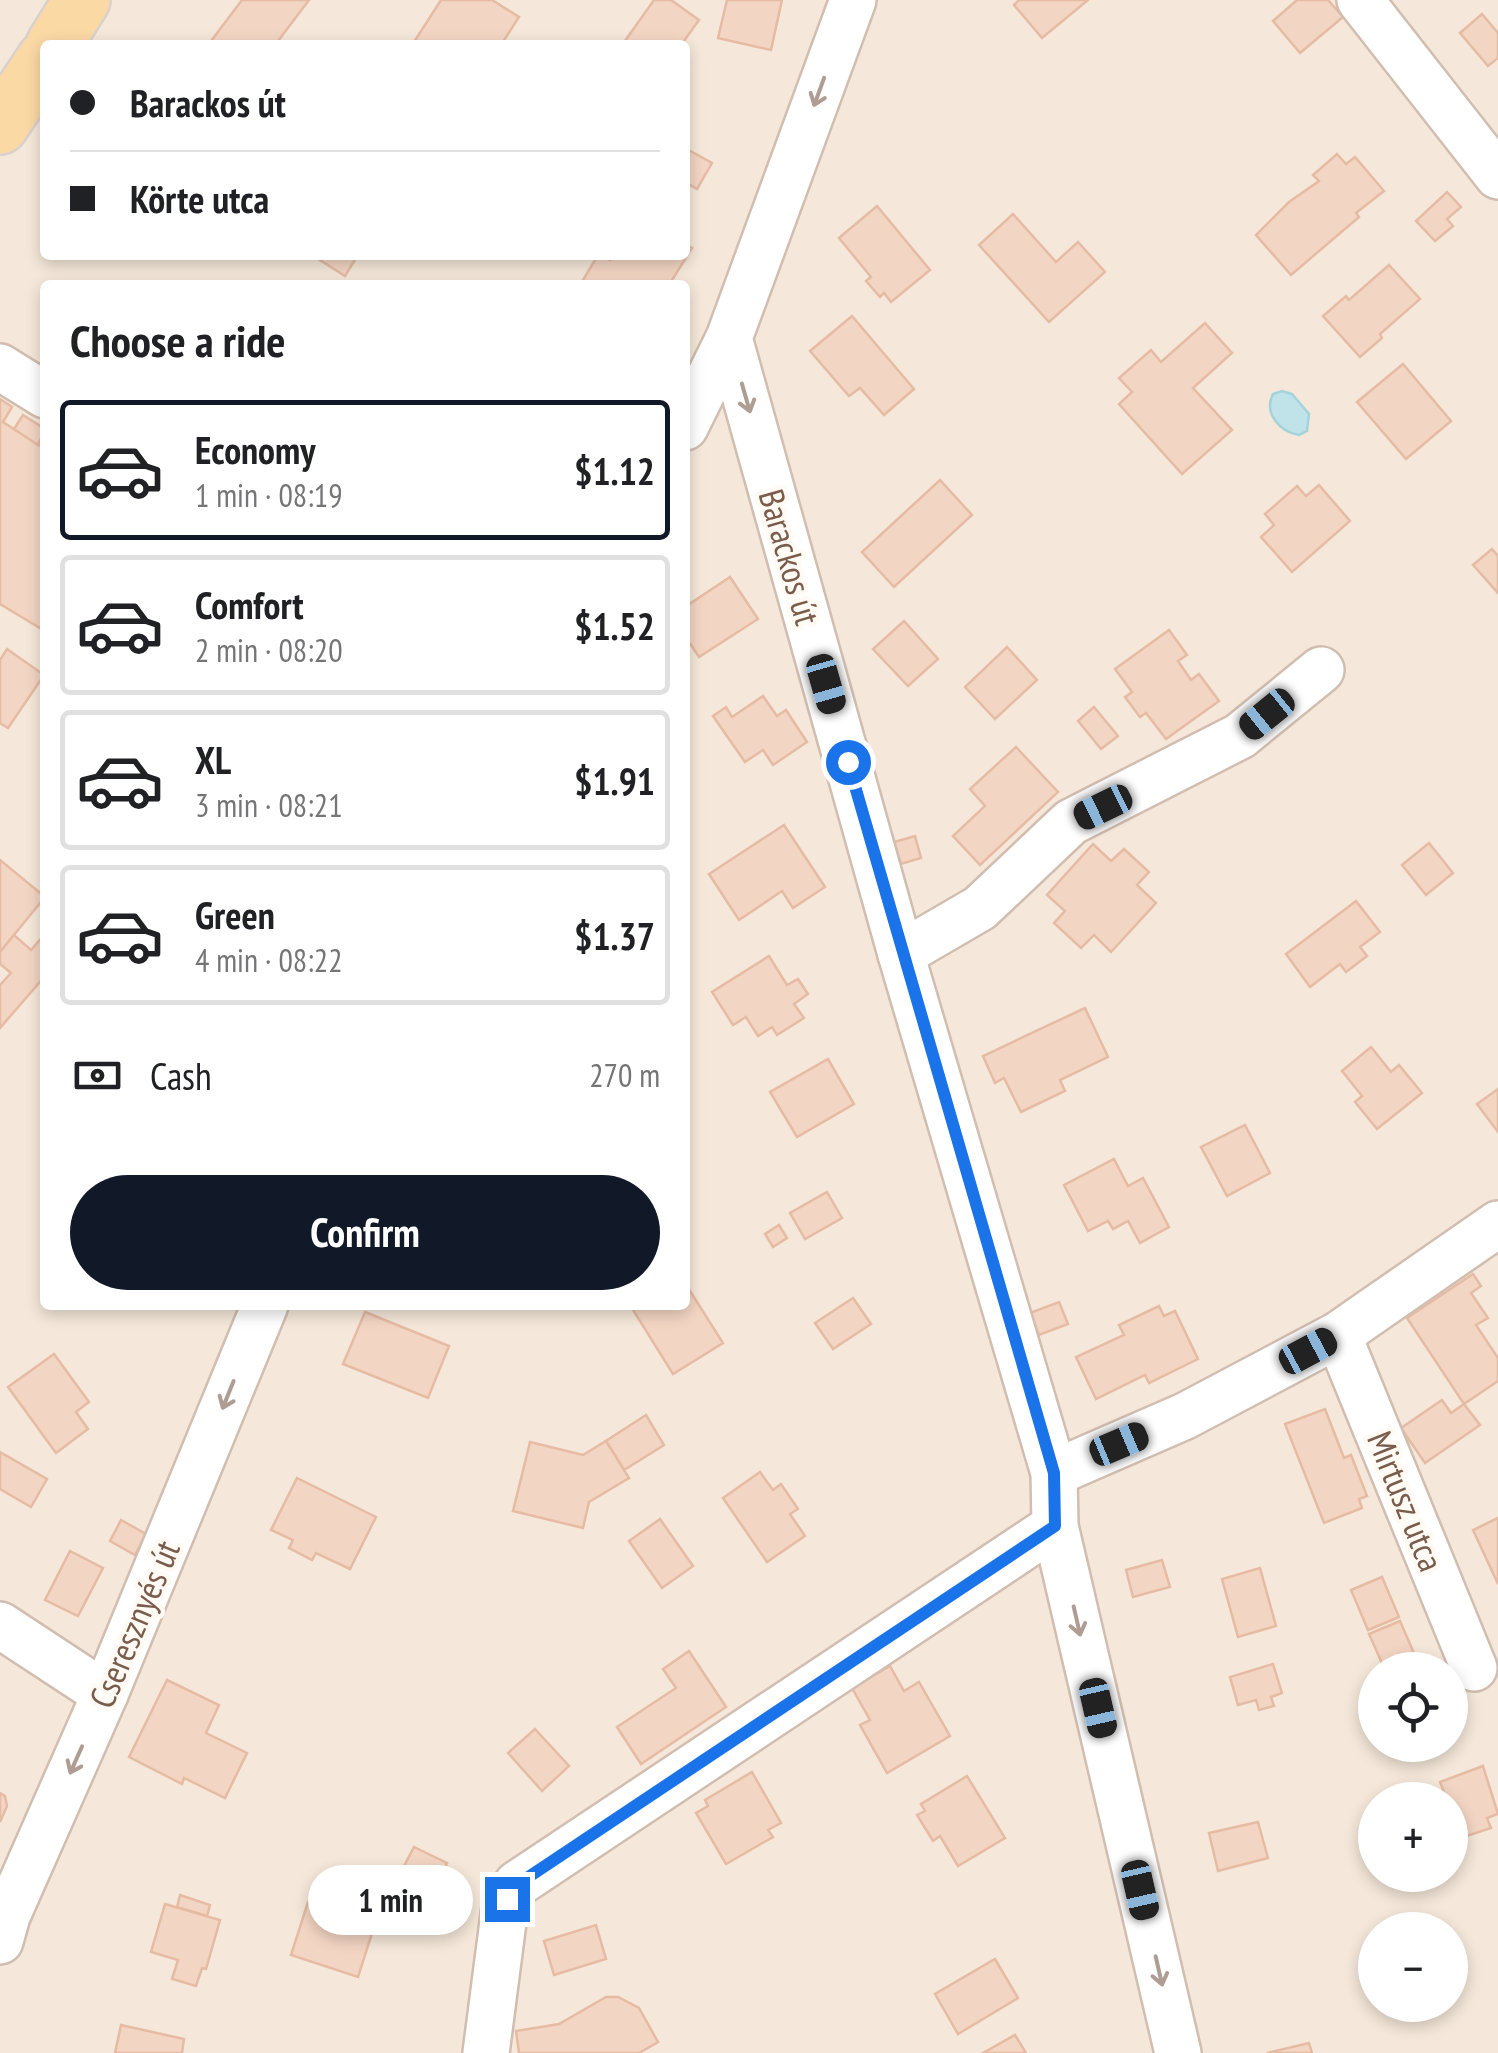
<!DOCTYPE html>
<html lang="en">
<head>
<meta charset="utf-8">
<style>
  :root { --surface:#fff; --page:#f6f6f6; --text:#202124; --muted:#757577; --line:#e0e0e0; --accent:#111827 }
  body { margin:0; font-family:"PT Sans Narrow",sans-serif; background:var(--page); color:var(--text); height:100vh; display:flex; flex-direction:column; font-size:38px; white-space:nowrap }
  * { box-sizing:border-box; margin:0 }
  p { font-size:32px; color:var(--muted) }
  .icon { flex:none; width:55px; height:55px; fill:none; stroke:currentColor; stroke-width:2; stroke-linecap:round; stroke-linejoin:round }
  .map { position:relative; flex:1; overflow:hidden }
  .panel { position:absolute; left:40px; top:280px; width:650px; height:1030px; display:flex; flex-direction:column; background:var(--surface); border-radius:10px; box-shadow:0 5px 15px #0003 }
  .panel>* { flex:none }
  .top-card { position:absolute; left:40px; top:40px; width:650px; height:220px; border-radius:10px; box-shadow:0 5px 15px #0003; display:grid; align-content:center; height:220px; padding:0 30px; background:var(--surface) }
  .fabs { position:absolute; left:1358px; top:1652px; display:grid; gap:20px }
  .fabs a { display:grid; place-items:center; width:110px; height:110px; border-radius:50%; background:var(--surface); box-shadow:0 5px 15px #0003; font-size:50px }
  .end { position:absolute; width:45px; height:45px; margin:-22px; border:12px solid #1a73e8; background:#fff; box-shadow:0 0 0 5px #fff }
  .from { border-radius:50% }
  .bubble { position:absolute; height:70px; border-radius:35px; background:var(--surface); box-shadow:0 5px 15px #0003; font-size:32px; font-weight:700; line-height:70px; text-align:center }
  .car { position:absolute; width:30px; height:60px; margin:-30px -15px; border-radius:12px; box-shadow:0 0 8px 2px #0007; background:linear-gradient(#222 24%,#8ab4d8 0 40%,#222 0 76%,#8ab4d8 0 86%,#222 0) }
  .top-card b { display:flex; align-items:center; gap:35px; height:95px; font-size:38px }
  .top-card b+b { border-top:2px solid var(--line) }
  .top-card i { width:25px; height:25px; background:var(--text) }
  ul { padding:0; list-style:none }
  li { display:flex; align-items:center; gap:30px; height:140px; margin:0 20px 15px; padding:0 10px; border:5px solid var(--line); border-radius:10px }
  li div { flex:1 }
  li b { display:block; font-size:38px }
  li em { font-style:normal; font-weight:700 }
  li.on { border-color:var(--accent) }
  li>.icon { width:90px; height:90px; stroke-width:1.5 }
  h2 { padding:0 30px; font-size:45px; line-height:120px }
  .pay { display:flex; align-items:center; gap:25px; height:110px; padding:0 30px; font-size:38px }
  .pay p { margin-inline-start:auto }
  .action { display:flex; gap:20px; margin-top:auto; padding:20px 30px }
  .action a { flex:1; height:115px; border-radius:60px; background:var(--accent); color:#fff; font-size:40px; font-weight:700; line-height:115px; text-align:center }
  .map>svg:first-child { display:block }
  .residential { fill:#f5e8da; fill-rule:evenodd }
  .water { fill:#bfe3e8; stroke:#a5d3da; stroke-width:2.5 }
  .building { fill:#f3d5c3; stroke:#e6bba3; stroke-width:2.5 }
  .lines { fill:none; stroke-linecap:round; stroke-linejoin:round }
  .minor-casing { stroke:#d1beb0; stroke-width:50 }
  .major-casing { stroke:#dad1cd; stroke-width:60 }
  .minor { stroke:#fff; stroke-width:45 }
  .major { stroke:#fbd9a5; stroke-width:55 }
  .oneway { stroke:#af9d94 }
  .route { stroke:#1a73e8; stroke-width:12 }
  .labels { text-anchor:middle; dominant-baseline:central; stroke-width:9; stroke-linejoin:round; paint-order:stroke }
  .street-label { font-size:35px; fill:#7a5c4d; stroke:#fffaf3 }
</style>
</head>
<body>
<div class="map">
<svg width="1498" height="2053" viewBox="0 0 1498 2053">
  <rect width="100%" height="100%" fill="#fdf6ec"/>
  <!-- residential -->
  <path class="residential" d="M0,0H1498V2053H0ZM45,45H685V255H45ZM45,285H685V1305H45ZM1375,1670H1450V1745H1375ZM1375,1800H1450V1875H1375ZM1375,1930H1450V2005H1375Z"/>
  <!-- water -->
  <path class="water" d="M1282,391L1292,394L1309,414L1307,431L1299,435C1280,432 1263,413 1273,394Z"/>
  <!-- building -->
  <g class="building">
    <path d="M242,0H309L275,45H208Z"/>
    <path d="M441,0H492L519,17L501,45H412Z"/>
    <path d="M654,0H671L699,20L681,45H622Z"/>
    <path d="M727,0H782L771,50L718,38Z"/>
    <path d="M1019,0H1088L1042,38L1014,5Z"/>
    <path d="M1297,0H1328L1343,17L1300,53L1273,21Z"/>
    <path d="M1482,14L1498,33V58L1488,66L1460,33Z"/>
    <path d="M685,148L712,163L697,189L685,182Z"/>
    <path d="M1337,154L1346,164L1355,157L1384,191L1356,213L1359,217L1291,275L1256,235L1289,202L1319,181L1313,175Z"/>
    <path d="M1447,192L1461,207L1447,219L1453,226L1435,241L1416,221Z"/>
    <path d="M877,206L930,270L891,302L884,293L880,297L866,281L871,277L839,238Z"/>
    <path d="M1013,214L1056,262L1078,242L1105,272L1049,322L979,245Z"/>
    <path d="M685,244L692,248L669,285H580L598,255L610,260L613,255H685Z"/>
    <path d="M312,255H358L345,276Z"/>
    <path d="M1389,265L1420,299L1380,334L1382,338L1360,357L1323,316L1346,296L1349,300Z"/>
    <path d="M852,316L914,389L884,415L860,388L849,396L810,351Z"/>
    <path d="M1205,323L1232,353L1193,388L1232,430L1182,474L1119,404L1132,392L1119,378L1151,350L1161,362Z"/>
    <path d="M1403,364L1451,421L1406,459L1357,402Z"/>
    <path d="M0,399L12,407L3,422L45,449V631L0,604Z"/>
    <path d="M23,415L45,429L38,445L14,429Z"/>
    <path d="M940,480L972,515L894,587L862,552Z"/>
    <path d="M1319,485L1350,521L1292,572L1261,537L1274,525L1265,514L1297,486L1306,496Z"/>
    <path d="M1492,549L1498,556V593L1473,565Z"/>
    <path d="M730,577L758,619L699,657L685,636V607Z"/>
    <path d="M904,621L938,659L908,686L873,649Z"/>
    <path d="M1169,630L1187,655L1178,661L1191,680L1199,674L1219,701L1166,739L1146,713L1140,717L1125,697L1132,692L1115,669Z"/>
    <path d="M1007,647L1037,680L995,719L965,687Z"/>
    <path d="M7,649L44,675L8,728L0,723V660Z"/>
    <path d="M763,696L777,716L786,710L807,742L773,765L763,750L745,762L713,716L726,707L732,717Z"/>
    <path d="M1094,707L1118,736L1101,749L1078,721Z"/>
    <path d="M1016,747L1058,792L980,865L953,836L985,806L970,789Z"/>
    <path d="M784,825L825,887L793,908L782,891L739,920L709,874Z"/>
    <path d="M915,836L921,858L901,864L894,842Z"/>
    <path d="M1429,843L1453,873L1426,895L1402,865Z"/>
    <path d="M1093,844L1111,861L1124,849L1149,872L1137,885L1156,903L1111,952L1094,935L1081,948L1054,923L1065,911L1047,895Z"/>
    <path d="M0,860L45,897L0,952Z"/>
    <path d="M1356,901L1380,932L1360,947L1367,956L1346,972L1340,964L1310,987L1286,954Z"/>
    <path d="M45,934V976L0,1028V985L11,973L0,964V952L14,935L31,950Z"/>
    <path d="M769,956L787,985L798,979L808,994L794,1004L804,1018L777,1035L772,1027L758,1036L746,1017L733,1025L712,992Z"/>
    <path d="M1085,1008L1108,1057L1060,1080L1065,1091L1021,1112L1004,1078L995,1083L983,1056Z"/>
    <path d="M1371,1047L1391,1072L1399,1065L1422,1093L1377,1129L1355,1102L1362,1096L1342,1071Z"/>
    <path d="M828,1059L854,1104L797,1137L770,1092Z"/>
    <path d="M1498,1089V1132L1477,1104Z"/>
    <path d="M1245,1125L1270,1173L1227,1196L1201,1147Z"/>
    <path d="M1114,1159L1128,1186L1143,1178L1169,1227L1140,1243L1128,1221L1113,1229L1108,1221L1088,1231L1064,1185Z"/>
    <path d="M827,1192L842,1218L805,1239L790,1213Z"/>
    <path d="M779,1225L787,1238L773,1247L765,1234Z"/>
    <path d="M1473,1274L1481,1286L1471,1293L1488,1318L1476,1325L1498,1358V1381L1464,1404L1407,1318Z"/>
    <path d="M685,1283L723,1343L673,1374L630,1305H685Z"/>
    <path d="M853,1298L871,1324L833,1349L815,1323Z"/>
    <path d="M1059,1302L1068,1324L1039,1335L1030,1313Z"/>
    <path d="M1159,1306L1164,1316L1175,1311L1198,1359L1149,1383L1145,1375L1096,1399L1076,1357L1124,1335L1119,1325Z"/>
    <path d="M365,1312L449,1346L428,1398L343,1364Z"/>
    <path d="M54,1354L89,1402L76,1412L88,1429L56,1453L8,1387Z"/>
    <path d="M1442,1400L1451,1413L1464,1404L1480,1425L1425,1463L1401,1428Z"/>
    <path d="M1325,1409L1344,1458L1351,1455L1367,1496L1359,1499L1362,1508L1324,1523L1285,1424Z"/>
    <path d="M646,1415L664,1445L624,1470L606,1441Z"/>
    <path d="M606,1441L629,1478L589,1502L583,1528L513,1511L530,1442L583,1455Z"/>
    <path d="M0,1452L47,1479L31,1507L0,1489Z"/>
    <path d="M760,1472L773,1490L781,1484L798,1509L790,1514L805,1536L767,1562L723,1498Z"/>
    <path d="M297,1478L376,1517L350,1569L316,1553L312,1560L289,1548L293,1540L271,1530Z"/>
    <path d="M1498,1518V1584L1473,1530Z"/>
    <path d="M660,1519L693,1566L662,1588L629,1541Z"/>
    <path d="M121,1520L146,1534L135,1555L110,1541Z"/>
    <path d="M70,1551L103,1568L78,1616L45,1600Z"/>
    <path d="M1162,1560L1170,1587L1133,1597L1126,1570Z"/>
    <path d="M1260,1568L1276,1626L1238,1637L1222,1579Z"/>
    <path d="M1382,1577L1399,1617L1368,1630L1351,1590Z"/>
    <path d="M1400,1621L1420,1667L1412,1670H1385L1369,1634Z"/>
    <path d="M689,1651L726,1707L641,1764L617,1727L676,1688L663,1669Z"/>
    <path d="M1273,1664L1282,1693L1271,1697L1274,1706L1259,1710L1256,1700L1238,1705L1230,1677Z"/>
    <path d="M890,1666L904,1691L919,1682L950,1736L887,1773L860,1725L870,1720L852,1688Z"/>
    <path d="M167,1680L219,1705L206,1733L247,1753L225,1798L184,1778L182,1784L129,1757Z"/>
    <path d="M535,1729L569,1766L542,1791L508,1753Z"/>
    <path d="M1483,1766L1498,1814L1487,1818L1491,1828L1461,1838L1450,1800H1447L1440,1782Z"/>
    <path d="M752,1772L781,1823L768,1830L773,1837L726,1864L696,1813L708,1806L705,1800Z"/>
    <path d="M967,1776L1005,1838L958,1866L940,1836L933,1841L917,1815L925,1811L921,1804Z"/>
    <path d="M0,1793L5,1796L7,1806L0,1822Z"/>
    <path d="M1258,1822L1268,1858L1218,1871L1209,1833Z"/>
    <path d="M414,1847L447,1863L436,1887L402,1870Z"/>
    <path d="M180,1895L210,1905L207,1916L177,1907Z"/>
    <path d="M308,1902L375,1924L358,1977L291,1955Z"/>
    <path d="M165,1904L220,1920L206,1969L202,1968L196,1986L172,1979L178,1960L151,1952Z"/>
    <path d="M596,1925L606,1959L554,1975L544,1941Z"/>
    <path d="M995,1959L1018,1998L958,2034L935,1994Z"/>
    <path d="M606,1997H618L639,2008L658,2042L639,2053H519L516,2031L559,2024Z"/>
    <path d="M121,2025L184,2039L182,2053H115Z"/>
    <path d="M1015,2035L1026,2053H983Z"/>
    <path d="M1309,2043L1312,2053H1267Z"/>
  </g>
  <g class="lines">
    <!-- minor casing -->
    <g class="minor-casing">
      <g id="minor">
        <path d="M853,0L729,338L901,954L1054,1473L1055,1526L1178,2053"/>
        <path d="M1360,0L1498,176"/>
        <path d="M0,367L45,395"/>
        <path d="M685,427L729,338"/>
        <path d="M901,954L980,908L1071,822L1240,736L1321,670"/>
        <path d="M1338,1335L1474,1668"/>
        <path d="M1054,1473L1185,1416L1338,1335L1498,1224"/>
        <path d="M0,1625L105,1694"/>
        <path d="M0,1941L7,1916L105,1694L265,1305"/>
        <path d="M486,2053L504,1914L507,1899L517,1884L1055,1526"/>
      </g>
    </g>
    <!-- major casing -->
    <g class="major-casing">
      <g id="major">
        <path d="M54,45L82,0"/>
        <path d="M0,126L45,59"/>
      </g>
    </g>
    <!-- minor -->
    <use href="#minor" class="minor"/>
    <!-- major -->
    <use href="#major" class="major"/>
  </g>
  <!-- one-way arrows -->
  <defs><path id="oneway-shaft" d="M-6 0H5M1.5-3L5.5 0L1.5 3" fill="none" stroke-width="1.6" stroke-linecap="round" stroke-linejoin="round" transform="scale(2.5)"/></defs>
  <g class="oneway">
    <use href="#oneway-shaft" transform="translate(819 92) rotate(110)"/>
    <use href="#oneway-shaft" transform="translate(746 398) rotate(74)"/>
    <use href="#oneway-shaft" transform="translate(228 1395) rotate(112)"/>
    <use href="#oneway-shaft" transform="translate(1077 1621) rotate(77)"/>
    <use href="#oneway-shaft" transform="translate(76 1760) rotate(114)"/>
    <use href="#oneway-shaft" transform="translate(1159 1971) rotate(77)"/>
  </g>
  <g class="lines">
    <!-- route -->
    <path class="route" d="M507,1899L518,1884L1055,1526L1054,1473L848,762"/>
  </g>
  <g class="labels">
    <!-- street labels -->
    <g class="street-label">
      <text transform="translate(790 557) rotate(74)">Barackos út</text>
      <text transform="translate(1406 1501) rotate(68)">Mirtusz utca</text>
      <text transform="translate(134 1624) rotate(-67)">Cseresznyés út</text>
    </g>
  </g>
</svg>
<div class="fabs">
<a><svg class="icon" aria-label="locate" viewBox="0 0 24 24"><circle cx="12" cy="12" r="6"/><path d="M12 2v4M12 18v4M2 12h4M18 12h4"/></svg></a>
<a>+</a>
<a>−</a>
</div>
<i class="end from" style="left:848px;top:762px"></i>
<i class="end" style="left:507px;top:1899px"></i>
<div class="bubble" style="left:308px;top:1865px;width:165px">1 min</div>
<i class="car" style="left:826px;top:684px;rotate:164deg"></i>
<i class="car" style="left:1267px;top:714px;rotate:231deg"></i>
<i class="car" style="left:1103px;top:807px;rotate:244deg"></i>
<i class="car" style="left:1308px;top:1351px;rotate:62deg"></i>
<i class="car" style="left:1119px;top:1444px;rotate:67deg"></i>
<i class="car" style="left:1098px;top:1708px;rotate:167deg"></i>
<i class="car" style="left:1140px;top:1890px;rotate:167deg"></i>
<div class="top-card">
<b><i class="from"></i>Barackos út</b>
<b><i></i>Körte utca</b>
</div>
<section class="panel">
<h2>Choose a ride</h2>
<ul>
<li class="on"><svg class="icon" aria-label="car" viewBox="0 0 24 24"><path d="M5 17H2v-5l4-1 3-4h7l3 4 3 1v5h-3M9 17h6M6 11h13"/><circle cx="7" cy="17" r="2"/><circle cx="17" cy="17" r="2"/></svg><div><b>Economy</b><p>1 min · 08:19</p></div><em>$1.12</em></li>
<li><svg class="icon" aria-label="car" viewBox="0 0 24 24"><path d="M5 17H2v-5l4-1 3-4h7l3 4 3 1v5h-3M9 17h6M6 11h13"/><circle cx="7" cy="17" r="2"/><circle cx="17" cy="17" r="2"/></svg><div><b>Comfort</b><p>2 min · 08:20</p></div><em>$1.52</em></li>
<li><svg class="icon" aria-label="car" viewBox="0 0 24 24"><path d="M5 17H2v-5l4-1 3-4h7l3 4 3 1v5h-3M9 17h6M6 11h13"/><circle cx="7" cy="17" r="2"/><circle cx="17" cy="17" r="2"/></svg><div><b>XL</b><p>3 min · 08:21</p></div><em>$1.91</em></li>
<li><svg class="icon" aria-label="car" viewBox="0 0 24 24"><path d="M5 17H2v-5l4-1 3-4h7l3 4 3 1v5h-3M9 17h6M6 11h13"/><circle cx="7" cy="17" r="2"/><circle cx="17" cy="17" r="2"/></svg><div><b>Green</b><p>4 min · 08:22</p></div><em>$1.37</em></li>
</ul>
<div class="pay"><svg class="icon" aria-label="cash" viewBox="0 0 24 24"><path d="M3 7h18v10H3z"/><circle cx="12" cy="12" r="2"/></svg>Cash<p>270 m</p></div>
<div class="action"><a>Confirm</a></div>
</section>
</div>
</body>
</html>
